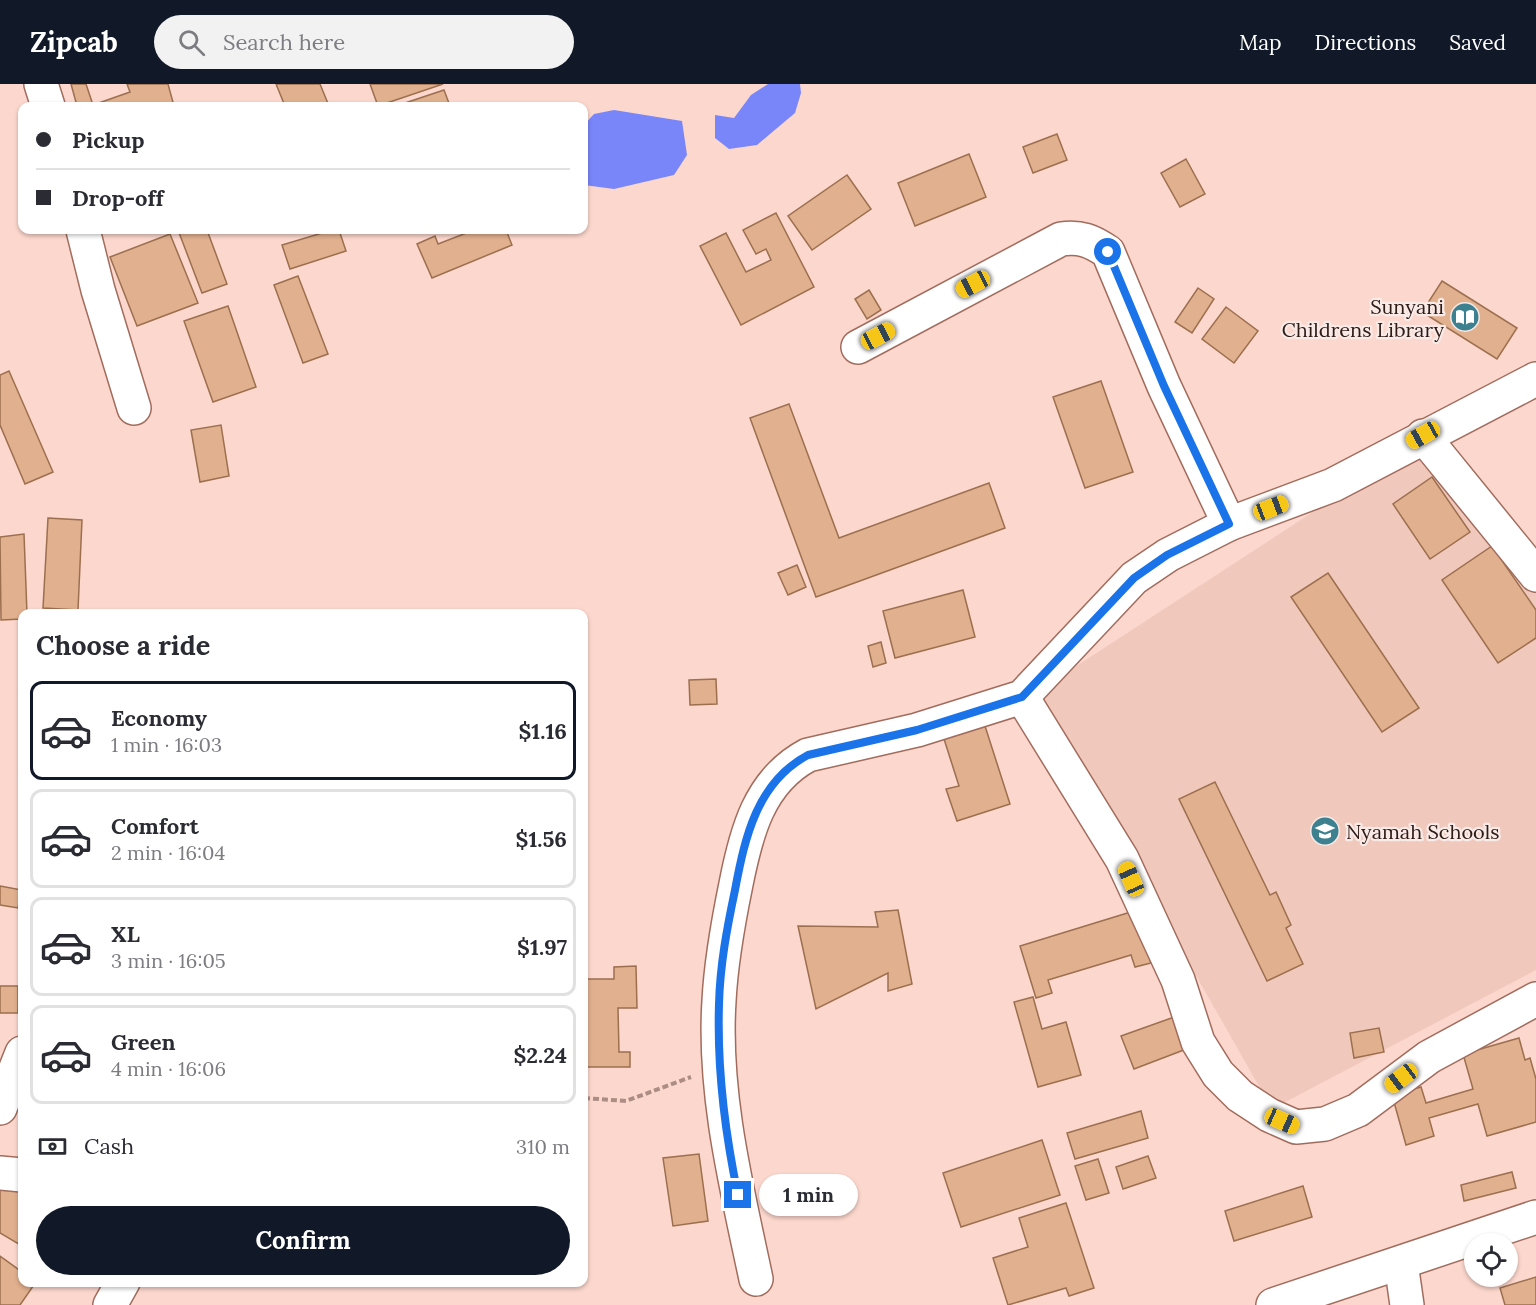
<!DOCTYPE html>
<html lang="en">
<head>
<meta charset="utf-8">
<style>
  :root { --surface:#fff; --page:#f2f2f3; --text:#2b2b33; --muted:#7c7c81; --line:#e1e1e2; --accent:#111827 }
  body { margin:0; font-family:Lora,serif; background:var(--page); color:var(--text); height:100vh; display:flex; flex-direction:column; font-size:22px; white-space:nowrap }
  * { box-sizing:border-box; margin:0 }
  p { font-size:20px; color:var(--muted) }
  .icon { flex:none; width:33px; height:33px; fill:none; stroke:currentColor; stroke-width:2; stroke-linecap:round; stroke-linejoin:round }
  .map { position:relative; flex:1; overflow:hidden }
  .panel { position:absolute; left:18px; top:525px; width:570px; height:678px; display:flex; flex-direction:column; background:var(--surface); border-radius:12px; box-shadow:0 2px 4px #0004 }
  .panel>* { flex:none }
  .banner { position:absolute; left:18px; top:18px; width:570px; height:132px; border-radius:12px; box-shadow:0 2px 4px #0004; display:grid; align-content:center; height:132px; padding:0 18px; background:var(--surface) }
  .tools { position:absolute; left:1464px; top:1149px; display:grid; gap:12px }
  .tools a { display:grid; place-items:center; width:54px; height:54px; border-radius:50%; background:var(--surface); box-shadow:0 2px 4px #0004; font-size:30px }
  .end { position:absolute; width:27px; height:27px; margin:-14px; border:8px solid #1a73e8; background:#fff; box-shadow:0 0 0 3px #fff }
  .from { border-radius:50% }
  .bubble { position:absolute; height:42px; border-radius:21px; background:var(--surface); box-shadow:0 2px 4px #0004; font-size:20px; font-weight:700; line-height:42px; text-align:center }
  .car { position:absolute; width:18px; height:36px; margin:-18px -9px; border-radius:8px; box-shadow:0 0 4px 2px #0007; background:linear-gradient(#f5c518 24%,#345 0 40%,#f5c518 0 76%,#345 0 86%,#f5c518 0) }
  .banner b { display:flex; align-items:center; gap:21px; height:57px; font-size:22px }
  .banner b+b { border-top:2px solid var(--line) }
  .banner i { width:15px; height:15px; background:var(--text) }
  ul { padding:0; list-style:none }
  li { display:flex; align-items:center; gap:18px; height:99px; margin:0 12px 9px; padding:0 6px; border:3px solid var(--line); border-radius:12px }
  li div { flex:1 }
  li b { display:block; font-size:22px }
  li em { font-style:normal; font-weight:700 }
  li.selected { border-color:var(--accent) }
  li>.icon { width:54px; height:54px; stroke-width:1.5 }
  h2 { padding:0 18px; font-size:27px; line-height:72px }
  .pay { display:flex; align-items:center; gap:15px; height:66px; padding:0 18px; font-size:22px }
  .pay p { margin-inline-start:auto }
  .action { display:flex; gap:12px; margin-top:auto; padding:12px 18px }
  .action a { flex:1; height:69px; border-radius:36px; background:var(--accent); color:#fff; font-size:24px; font-weight:700; line-height:69px; text-align:center }
  header { display:flex; align-items:center; gap:36px; box-sizing:border-box; height:84px; padding:0 30px; background:var(--accent); color:#fff }
  header strong { font-size:28px }
  nav { display:flex; gap:33px; margin-inline-start:auto; font-size:21px }
  .search { width:420px; height:54px; background:var(--page); display:flex; align-items:center; gap:15px; box-sizing:border-box; padding:0 21px; border-radius:33px; color:var(--muted); font-size:22px }
  .map>svg:first-child { display:block }
  .built { fill:#f1c8bc }
  .water { fill:#7986f9 }
  .building { fill:#e1b08e; stroke:#9c6f4f; stroke-width:1.5 }
  .lines { fill:none; stroke-linecap:round; stroke-linejoin:round }
  .minor-casing { stroke:#a26c5d; stroke-width:36 }
  .path { stroke:#ac8d85; stroke-width:4; stroke-dasharray:6 3; stroke-linecap:butt }
  .minor { stroke:#fff; stroke-width:33 }
  .route { stroke:#1a73e8; stroke-width:8 }
  .labels { text-anchor:middle; dominant-baseline:central; stroke-width:4.5; stroke-linejoin:round; paint-order:stroke }
  .poi-label { font-size:20px; fill:#2f1a14; stroke:#f7eae7; text-anchor:end }
</style>
</head>
<body>
<header>
<strong>Zipcab</strong>
<div class="search"><svg class="icon" aria-label="search" viewBox="0 0 24 24"><circle cx="10" cy="10" r="6"/><path d="M15 15l6 6"/></svg>Search here</div>
<nav><a>Map</a><a>Directions</a><a>Saved</a></nav>
</header>
<div class="map">
<svg width="1536" height="1221" viewBox="0 0 1536 1221">
  <rect width="100%" height="100%" fill="#fcd7cd"/>
  <!-- built -->
  <path class="built" d="M1419,359L1536,493V886L1272,1025L1035,609Z"/>
  <!-- water -->
  <g class="water">
    <path d="M768,0H800L801,9L795,29L757,61L729,65L715,54V31L734,34L751,11Z"/>
    <path d="M614,26L682,37L687,71L674,91L614,105L584,101V41L594,30Z"/>
  </g>
  <!-- building -->
  <g class="building">
    <path d="M71,0H86L93,21L130,8L127,0H168L174,22H77Z"/>
    <path d="M276,0H320L329,22H285Z"/>
    <path d="M370,0H443L378,22Z"/>
    <path d="M444,6L450,22H396Z"/>
    <path d="M1057,50L1067,76L1033,89L1023,63Z"/>
    <path d="M969,70L986,113L915,142L898,99Z"/>
    <path d="M1186,75L1205,110L1180,123L1161,89Z"/>
    <path d="M847,91L871,125L812,166L788,132Z"/>
    <path d="M776,129L814,203L741,241L700,162L726,149L746,188L771,176L766,165L756,170L743,146Z"/>
    <path d="M178,146H207L227,200L202,209Z"/>
    <path d="M332,146H339L346,167L290,185L282,161Z"/>
    <path d="M474,146H506L512,161L432,194L417,160L435,152L438,160Z"/>
    <path d="M170,150L198,219L137,242L110,173Z"/>
    <path d="M298,192L328,270L303,279L274,201Z"/>
    <path d="M1442,197L1517,244L1497,275L1422,228Z"/>
    <path d="M1198,204L1214,215L1192,249L1175,238Z"/>
    <path d="M869,206L881,226L867,235L855,215Z"/>
    <path d="M228,222L256,303L213,318L184,237Z"/>
    <path d="M1226,223L1258,247L1234,279L1202,255Z"/>
    <path d="M9,287L53,388L25,400L0,341V291Z"/>
    <path d="M1101,297L1133,388L1085,404L1053,313Z"/>
    <path d="M789,320L839,454L989,399L1005,444L816,513L750,334Z"/>
    <path d="M221,341L229,392L200,398L191,346Z"/>
    <path d="M1432,393L1470,448L1430,475L1393,420Z"/>
    <path d="M48,434L82,436L78,526L43,524Z"/>
    <path d="M24,450L27,530H22V535L1,536L0,453Z"/>
    <path d="M1492,462L1536,526V554L1498,579L1442,496Z"/>
    <path d="M797,481L806,503L788,511L778,489Z"/>
    <path d="M1328,489L1419,624L1382,648L1291,513Z"/>
    <path d="M963,506L975,553L895,574L883,527Z"/>
    <path d="M881,558L886,579L873,583L868,562Z"/>
    <path d="M716,595L717,620L690,621L689,596Z"/>
    <path d="M985,642L1010,720L957,737L946,705L959,702L944,655Z"/>
    <path d="M1215,698L1270,811L1276,808L1291,841L1286,844L1303,880L1267,897L1179,715Z"/>
    <path d="M0,802L22,806L18,824L0,821Z"/>
    <path d="M898,826L912,900L888,907V889L816,925L798,842L878,843L875,828Z"/>
    <path d="M1134,827L1151,879L1135,883L1131,871L1048,896L1052,909L1036,914L1020,862Z"/>
    <path d="M636,882L637,924H618L619,968H630V983H584V895H614V883Z"/>
    <rect x="0" y="902" width="18" height="27"/>
    <path d="M1033,913L1042,945L1066,938L1081,991L1038,1003L1014,918Z"/>
    <path d="M1177,932L1189,964L1134,985L1121,952Z"/>
    <path d="M1379,944L1384,968L1354,974L1350,949Z"/>
    <path d="M1519,954L1525,976L1530,974L1536,995V1038L1487,1052L1478,1020L1429,1034L1434,1052L1406,1061L1392,1011L1421,1003L1426,1019L1473,1005L1463,970Z"/>
    <path d="M1141,1027L1148,1054L1075,1075L1067,1049Z"/>
    <path d="M1042,1056L1060,1111L961,1143L943,1089Z"/>
    <path d="M699,1070L708,1137L673,1142L663,1074Z"/>
    <path d="M1148,1072L1156,1094L1123,1105L1116,1083Z"/>
    <path d="M1098,1075L1109,1109L1086,1116L1075,1082Z"/>
    <path d="M1512,1088L1516,1104L1464,1117L1461,1101Z"/>
    <path d="M0,1097L22,1110V1162L0,1149Z"/>
    <path d="M1303,1102L1312,1133L1234,1157L1225,1127Z"/>
    <path d="M1066,1119L1094,1204L1069,1212L1066,1204L1008,1221L993,1174L1028,1163L1019,1134Z"/>
    <path d="M0,1172L22,1188V1198H36L20,1221H0Z"/>
    <path d="M1536,1193V1221H1505L1500,1204Z"/>
  </g>
  <g class="lines">
    <!-- minor casing -->
    <g class="minor-casing">
      <g id="minor">
        <path d="M41,0L48,22"/>
        <path d="M83,146L98,206L134,324"/>
        <path d="M858,263L1061,155C1080,152 1092,157 1108,168L1164,302L1229,440"/>
        <path d="M1423,352L1536,491"/>
        <path d="M1022,613L1122,775L1178,896L1198,958L1218,990L1240,1012L1269,1031L1296,1043L1325,1040L1358,1026L1429,973L1536,915"/>
        <path d="M0,1024L22,969"/>
        <path d="M0,1089L22,1091"/>
        <path d="M1401,1179L1407,1221"/>
        <path d="M756,1195C737,1105 713,1010 719,917C721,877 728,839 736,800C746,749 759,697 808,671L917,646L1022,613L1134,494L1168,471L1229,440L1333,401L1536,295"/>
        <path d="M110,1221L123,1198"/>
        <path d="M1273,1221L1536,1133"/>
      </g>
    </g>
    <!-- path -->
    <path class="path" d="M584,1014L626,1017L691,993"/>
    <!-- minor -->
    <use href="#minor" class="minor"/>
  </g>
  <g class="lines">
    <!-- route -->
    <path class="route" d="M738,1111C725,1049 717,983 719,920C720,881 727,844 735,806C745,753 757,698 808,671L917,646L1022,613L1134,494L1167,471L1229,440L1164,302L1108,168"/>
  </g>
  <!-- icons -->
  <defs>
    <g id="library-disc" transform="scale(1.5)"><circle r="9.5" fill="#3d8090" stroke="#f7eae7"/><path d="M-6-4Q-3-5.5-.7-3.5V5Q-3 3-6 4ZM6-4Q3-5.5 .7-3.5V5Q3 3 6 4Z" fill="#fff"/></g>
    <g id="school-disc" transform="scale(1.5)"><circle r="9.5" fill="#3d8090" stroke="#f7eae7"/><path d="M0-5L7-2L0 1L-7-2ZM-4 1L0 2.5L4 1V4Q0 6-4 4Z" fill="#fff"/></g>
  </defs>
  <g fill-rule="evenodd">
    <use href="#library-disc" x="1465" y="233"/>
    <use href="#school-disc" x="1325" y="747"/>
  </g>
  <g class="labels">
    <!-- poi labels -->
    <g class="poi-label">
      <text x="1444" y="222">Sunyani<tspan x="1444" dy="23">Childrens Library</tspan></text>
      <text x="1346" y="747" text-anchor="start">Nyamah Schools</text>
    </g>
  </g>
</svg>
<div class="tools">
<a><svg class="icon" aria-label="locate" viewBox="0 0 24 24"><circle cx="12" cy="12" r="6"/><path d="M12 2v4M12 18v4M2 12h4M18 12h4"/></svg></a>
</div>
<i class="end from" style="left:1108px;top:168px"></i>
<i class="end" style="left:738px;top:1111px"></i>
<div class="bubble" style="left:759px;top:1090px;width:99px">1 min</div>
<i class="car" style="left:973px;top:200px;rotate:242deg"></i>
<i class="car" style="left:878px;top:252px;rotate:62deg"></i>
<i class="car" style="left:1423px;top:351px;rotate:241deg"></i>
<i class="car" style="left:1271px;top:424px;rotate:69deg"></i>
<i class="car" style="left:1131px;top:795px;rotate:336deg"></i>
<i class="car" style="left:1401px;top:994px;rotate:233deg"></i>
<i class="car" style="left:1282px;top:1037px;rotate:114deg"></i>
<div class="banner">
<b><i class="from"></i>Pickup</b>
<b><i></i>Drop-off</b>
</div>
<section class="panel">
<h2>Choose a ride</h2>
<ul>
<li class="selected"><svg class="icon" aria-label="car" viewBox="0 0 24 24"><path d="M5 17H2v-5l4-1 3-4h7l3 4 3 1v5h-3M9 17h6M6 11h13"/><circle cx="7" cy="17" r="2"/><circle cx="17" cy="17" r="2"/></svg><div><b>Economy</b><p>1 min · 16:03</p></div><em>$1.16</em></li>
<li><svg class="icon" aria-label="car" viewBox="0 0 24 24"><path d="M5 17H2v-5l4-1 3-4h7l3 4 3 1v5h-3M9 17h6M6 11h13"/><circle cx="7" cy="17" r="2"/><circle cx="17" cy="17" r="2"/></svg><div><b>Comfort</b><p>2 min · 16:04</p></div><em>$1.56</em></li>
<li><svg class="icon" aria-label="car" viewBox="0 0 24 24"><path d="M5 17H2v-5l4-1 3-4h7l3 4 3 1v5h-3M9 17h6M6 11h13"/><circle cx="7" cy="17" r="2"/><circle cx="17" cy="17" r="2"/></svg><div><b>XL</b><p>3 min · 16:05</p></div><em>$1.97</em></li>
<li><svg class="icon" aria-label="car" viewBox="0 0 24 24"><path d="M5 17H2v-5l4-1 3-4h7l3 4 3 1v5h-3M9 17h6M6 11h13"/><circle cx="7" cy="17" r="2"/><circle cx="17" cy="17" r="2"/></svg><div><b>Green</b><p>4 min · 16:06</p></div><em>$2.24</em></li>
</ul>
<div class="pay"><svg class="icon" aria-label="cash" viewBox="0 0 24 24"><path d="M3 7h18v10H3z"/><circle cx="12" cy="12" r="2"/></svg>Cash<p>310 m</p></div>
<div class="action"><a>Confirm</a></div>
</section>
</div>
</body>
</html>
